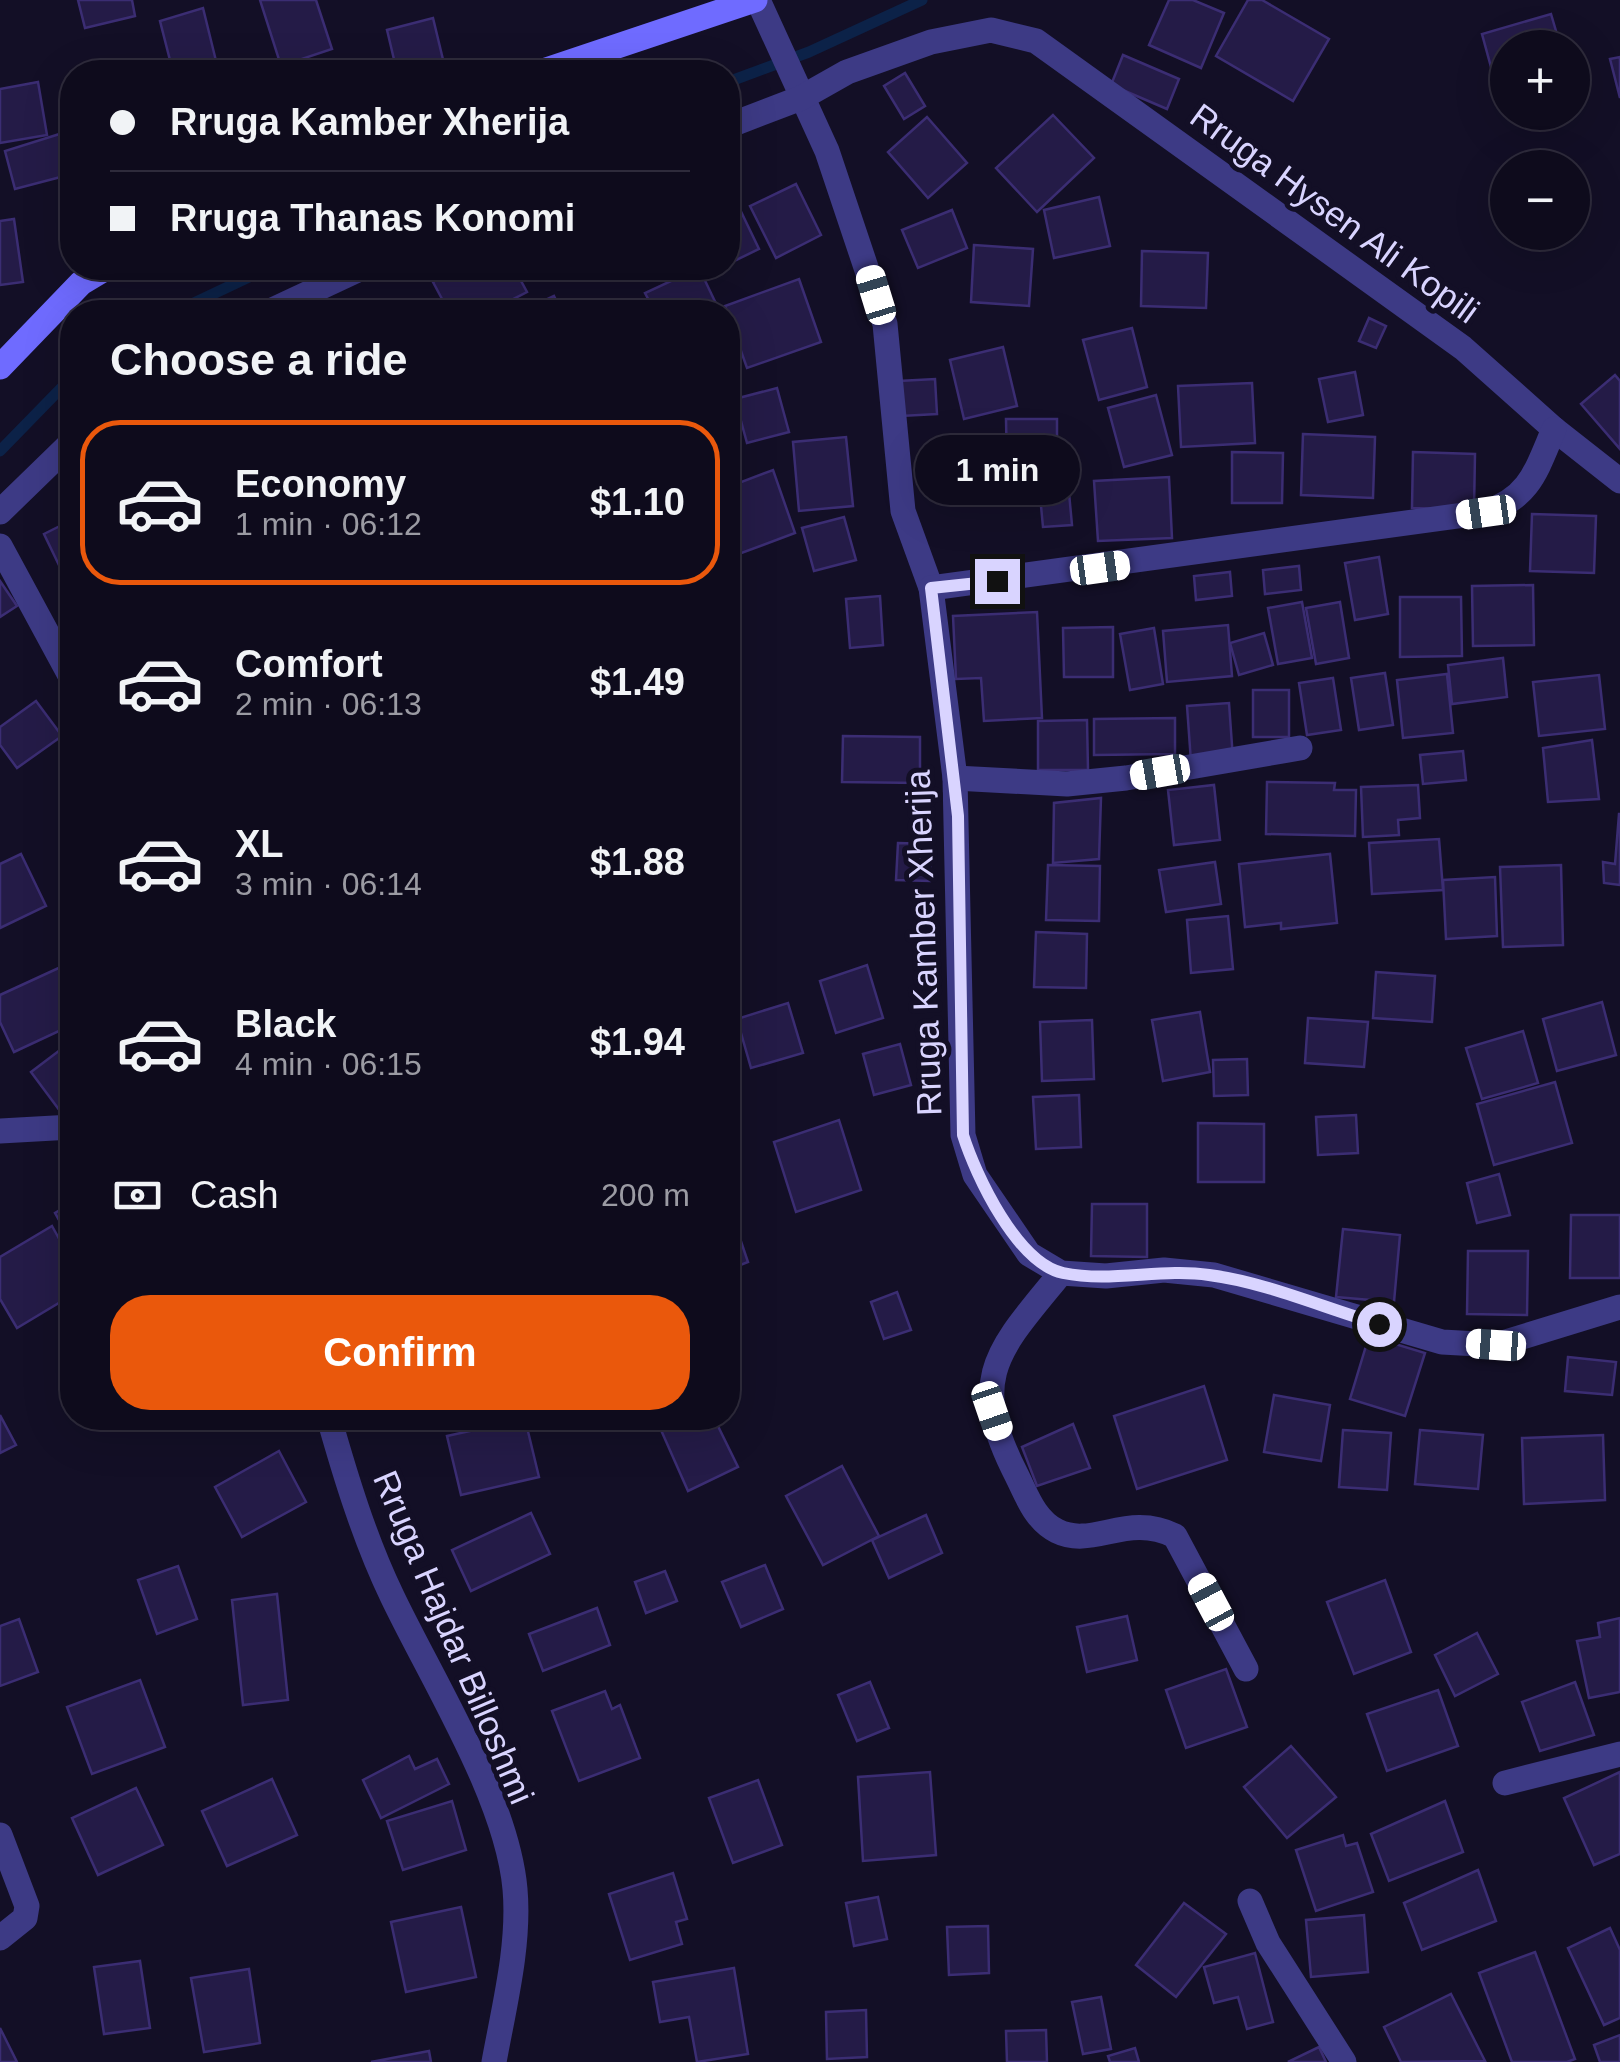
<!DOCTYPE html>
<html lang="en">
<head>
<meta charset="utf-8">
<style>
  :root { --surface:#0e0b1c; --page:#1c1929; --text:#f1f3f6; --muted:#9b9ba3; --line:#2e2b3b; --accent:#ea580c }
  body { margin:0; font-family:Helvetica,sans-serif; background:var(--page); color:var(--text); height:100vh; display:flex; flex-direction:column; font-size:38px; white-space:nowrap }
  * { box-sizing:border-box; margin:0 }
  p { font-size:32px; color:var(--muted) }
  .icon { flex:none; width:55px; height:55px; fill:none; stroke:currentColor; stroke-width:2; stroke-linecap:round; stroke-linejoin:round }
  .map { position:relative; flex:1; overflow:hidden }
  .side { position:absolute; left:60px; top:300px; width:680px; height:1130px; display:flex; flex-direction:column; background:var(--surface); border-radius:40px; box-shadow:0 10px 40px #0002,0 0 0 2px var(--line) }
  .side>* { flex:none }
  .guide { position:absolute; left:60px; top:60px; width:680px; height:220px; border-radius:40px; box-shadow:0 10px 40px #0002,0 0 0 2px var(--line); display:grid; align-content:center; height:220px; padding:0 50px; background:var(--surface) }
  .fabs { position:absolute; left:1490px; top:30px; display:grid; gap:20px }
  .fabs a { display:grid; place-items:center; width:100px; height:100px; border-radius:50%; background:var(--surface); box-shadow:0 10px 40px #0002,0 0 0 2px var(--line); font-size:50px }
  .end { position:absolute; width:45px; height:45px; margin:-22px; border:12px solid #d9d4ff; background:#111; box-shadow:0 0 0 5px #111 }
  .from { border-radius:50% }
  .bubble { position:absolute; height:70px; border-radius:35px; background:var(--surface); box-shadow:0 10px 40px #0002,0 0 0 2px var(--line); font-size:32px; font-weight:600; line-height:70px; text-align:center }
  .car { position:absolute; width:30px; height:60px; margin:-30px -15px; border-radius:12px; box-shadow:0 0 8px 2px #0007; background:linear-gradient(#fff 24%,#345 0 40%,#fff 0 76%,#345 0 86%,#fff 0) }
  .guide b { display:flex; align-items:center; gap:35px; height:95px; font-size:38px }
  .guide b+b { border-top:2px solid var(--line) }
  .guide i { width:25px; height:25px; background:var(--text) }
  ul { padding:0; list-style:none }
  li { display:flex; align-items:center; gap:30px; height:165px; margin:0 20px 15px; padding:0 30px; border:5px solid transparent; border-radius:40px }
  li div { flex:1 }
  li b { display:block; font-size:38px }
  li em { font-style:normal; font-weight:600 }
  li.current { border-color:var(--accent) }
  li>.icon { width:90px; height:90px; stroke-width:1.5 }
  h2 { padding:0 50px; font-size:45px; line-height:120px }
  .pay { display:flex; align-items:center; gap:25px; height:110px; padding:0 50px; font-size:38px }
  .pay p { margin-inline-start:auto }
  .cta { display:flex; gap:20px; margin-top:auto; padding:20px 50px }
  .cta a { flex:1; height:115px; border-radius:40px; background:var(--accent); color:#fff; font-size:40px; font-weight:600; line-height:115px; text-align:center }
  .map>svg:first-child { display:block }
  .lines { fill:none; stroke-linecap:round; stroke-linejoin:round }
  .stream { stroke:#0c2248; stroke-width:11 }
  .building { fill:#241b47; stroke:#3b2d73; stroke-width:2.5 }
  .street { stroke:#3d3a85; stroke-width:25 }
  .secondary { stroke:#6f6bff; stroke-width:25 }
  .route { stroke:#d9d4ff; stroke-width:12 }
  .labels { text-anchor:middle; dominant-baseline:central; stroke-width:10; stroke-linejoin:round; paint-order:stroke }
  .street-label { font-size:35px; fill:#d9d4ff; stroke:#130f26 }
</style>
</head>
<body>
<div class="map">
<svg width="1620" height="2062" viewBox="0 0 1620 2062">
  <rect width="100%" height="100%" fill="#130f26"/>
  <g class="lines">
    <!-- stream -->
    <g class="stream">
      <path d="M728,82L809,52L922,0"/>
      <path d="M175,312L268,268"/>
      <path d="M0,451L72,377"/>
    </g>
  </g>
  <!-- building -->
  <g class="building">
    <path d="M78,0H132L135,16L85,28Z"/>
    <path d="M260,0H316L332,49L281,66Z"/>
    <path d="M1169,0H1193L1224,13L1201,68L1149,45Z"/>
    <path d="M1248,0H1262L1329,39L1293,101L1216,56Z"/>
    <path d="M203,8L218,69L173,72L160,21Z"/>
    <path d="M1551,14L1561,48H1508V110L1503,111L1482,34Z"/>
    <path d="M433,18L446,72H397L387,30Z"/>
    <path d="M1123,55L1179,79L1167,109L1111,85Z"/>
    <path d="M1620,57V98L1610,59Z"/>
    <path d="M317,63L321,72H296Z"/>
    <path d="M905,73L925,106L904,119L884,86Z"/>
    <path d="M38,82L47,135L0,143V89Z"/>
    <path d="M1053,115L1094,158L1037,212L996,168Z"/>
    <path d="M927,117L967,163L928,198L888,152Z"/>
    <path d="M66,132L72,174L15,189L5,151Z"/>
    <path d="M796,184L821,235L776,258L750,206Z"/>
    <path d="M734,197L759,249L728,264V200Z"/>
    <path d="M1099,197L1110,246L1054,258L1044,210Z"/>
    <path d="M952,210L967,248L918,268L902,230Z"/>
    <path d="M14,219L23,282L0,285V221Z"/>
    <path d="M974,245L1033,249L1029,306L971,302Z"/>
    <path d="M1142,251L1208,253L1206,308L1141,306Z"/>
    <path d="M461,268H514L527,292L488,312H449L433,282Z"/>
    <path d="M699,268L720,312H655L645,293Z"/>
    <path d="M799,279L821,342L747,368L725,306Z"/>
    <path d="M554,296L562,312H520Z"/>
    <path d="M1369,318L1386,326L1376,348L1359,341Z"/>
    <path d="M1132,328L1147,387L1099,400L1083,340Z"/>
    <path d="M1003,347L1017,406L964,419L950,360Z"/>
    <path d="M1355,372L1363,415L1328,422L1319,379Z"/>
    <path d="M1615,375L1620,381V449L1581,404Z"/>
    <path d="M935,379L937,414L901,416L899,381Z"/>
    <path d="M1252,383L1255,443L1181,447L1178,386Z"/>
    <path d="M777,388L789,432L747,443L735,399Z"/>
    <path d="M1156,395L1172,455L1124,467L1108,408Z"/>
    <path d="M1006,419H1057V469H1007Z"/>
    <path d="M1303,434L1375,437L1373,498L1301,495Z"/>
    <path d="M846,437L853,506L799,511L793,442Z"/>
    <path d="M1232,452L1283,453L1282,503H1232Z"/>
    <path d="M1413,452L1475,454L1474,510L1412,508Z"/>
    <path d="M773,470L795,533L728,558V487Z"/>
    <path d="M1169,477L1172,538L1098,541L1094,481Z"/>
    <path d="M1068,482L1072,525L1043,527L1039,485Z"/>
    <path d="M1532,514L1596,516L1594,573L1530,571Z"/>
    <path d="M844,517L856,560L814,571L802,528Z"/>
    <path d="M72,520V584L69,586L44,534Z"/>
    <path d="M1379,557L1388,614L1355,620L1345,563Z"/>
    <path d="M1299,566L1301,590L1265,594L1263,570Z"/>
    <path d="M1230,572L1232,596L1196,600L1194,576Z"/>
    <path d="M0,581L17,606L0,617Z"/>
    <path d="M1533,585L1534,645L1473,646L1472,586Z"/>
    <path d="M880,596L883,645L850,648L846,599Z"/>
    <path d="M1400,597H1461L1462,656L1400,657Z"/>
    <path d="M1302,602L1312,658L1278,664L1268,608Z"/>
    <path d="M1340,602L1349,658L1316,664L1306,608Z"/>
    <path d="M1037,612L1042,718L984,721L981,678L956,679L953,616Z"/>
    <path d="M728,613L739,651L728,655Z"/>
    <path d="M1228,625L1232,676L1167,682L1163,631Z"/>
    <path d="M1113,627V677H1064L1063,628Z"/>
    <path d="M1154,628L1163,684L1130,690L1120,634Z"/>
    <path d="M1264,633L1273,665L1239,675L1230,643Z"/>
    <path d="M1503,658L1507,697L1452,704L1448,665Z"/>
    <path d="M1385,673L1393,725L1359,730L1351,678Z"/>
    <path d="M1447,674L1453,733L1403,738L1397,680Z"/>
    <path d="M1599,675L1605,729L1539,736L1533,682Z"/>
    <path d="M1333,678L1341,730L1307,735L1299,683Z"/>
    <rect x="1253" y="690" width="36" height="47"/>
    <path d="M36,701L62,736L17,768L0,745V727Z"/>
    <path d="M1229,703L1233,759L1191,762L1187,706Z"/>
    <path d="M1175,718V754L1094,755V719Z"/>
    <path d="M1087,720L1088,770H1038V721Z"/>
    <path d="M843,736L920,737V783L842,782Z"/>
    <path d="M1592,740L1599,799L1548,802L1543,748Z"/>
    <path d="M1463,751L1466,780L1423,784L1420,755Z"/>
    <path d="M1267,782L1335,783L1334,790H1356L1355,836L1266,834Z"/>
    <path d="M1214,785L1220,840L1174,845L1168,790Z"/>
    <path d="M1418,785L1420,818L1398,820L1399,835L1363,837L1361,787Z"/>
    <path d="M1101,798L1099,859L1053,863L1054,803Z"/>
    <path d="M1619,814H1620V885L1604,883L1603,862L1615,864Z"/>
    <path d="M1439,839L1443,890L1372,894L1369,843Z"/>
    <path d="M898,843L931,844L930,881L896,880Z"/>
    <path d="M21,854L46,906L0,928V864Z"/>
    <path d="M1330,854L1337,923L1281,929V923L1245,927L1239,864Z"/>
    <path d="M1215,862L1221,904L1166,912L1159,870Z"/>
    <path d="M1048,865L1100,866L1099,921L1046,920Z"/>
    <path d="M1561,865L1563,945L1503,947L1500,867Z"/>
    <path d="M1495,877L1497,936L1446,939L1443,880Z"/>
    <path d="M1228,916L1233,969L1191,973L1187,920Z"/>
    <path d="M1036,932L1087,934L1086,988L1034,987Z"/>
    <path d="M867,965L883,1018L836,1033L820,981Z"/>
    <path d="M63,966L72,986V1025L14,1052L0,1022V995Z"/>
    <path d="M1376,972L1435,976L1432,1022L1373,1018Z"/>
    <path d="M1602,1002L1616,1055L1557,1071L1543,1019Z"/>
    <path d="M788,1003L803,1053L751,1068L737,1019Z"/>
    <path d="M1200,1012L1210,1072L1163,1081L1152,1020Z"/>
    <path d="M1308,1018L1368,1022L1364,1067L1305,1063Z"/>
    <path d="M1092,1020L1094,1079L1042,1081L1040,1022Z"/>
    <path d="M1523,1031L1538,1083L1482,1099L1466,1048Z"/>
    <path d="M72,1041V1102L60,1111L31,1072Z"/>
    <path d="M900,1044L911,1085L874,1095L863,1054Z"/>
    <path d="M1247,1059L1248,1095L1214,1096L1213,1060Z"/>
    <path d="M1555,1082L1572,1143L1494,1165L1477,1104Z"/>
    <path d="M1079,1095L1081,1147L1036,1149L1033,1097Z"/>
    <path d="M1356,1115L1358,1153L1318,1155L1316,1117Z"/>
    <path d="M839,1120L861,1190L796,1212L774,1142Z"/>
    <path d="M1198,1123L1264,1124V1182H1198Z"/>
    <path d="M1499,1174L1510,1215L1477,1223L1467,1183Z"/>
    <path d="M72,1203V1243L55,1213Z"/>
    <path d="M728,1203L748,1262L728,1270Z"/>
    <path d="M1092,1204H1147V1257L1091,1256Z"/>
    <path d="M1571,1215H1620V1278H1570Z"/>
    <path d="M52,1226L72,1262V1295L17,1328L0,1299V1257Z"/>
    <path d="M1343,1229L1400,1235L1394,1302L1336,1297Z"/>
    <path d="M1468,1251H1528L1527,1315L1467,1314Z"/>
    <path d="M897,1292L911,1330L884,1339L871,1302Z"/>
    <path d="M1369,1336L1425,1353L1405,1416L1350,1399Z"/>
    <path d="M1568,1357L1616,1362L1612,1395L1565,1391Z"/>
    <path d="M1204,1386L1227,1460L1137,1489L1114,1416Z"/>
    <path d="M1274,1395L1330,1405L1321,1461L1264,1452Z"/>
    <path d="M0,1415L16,1445L0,1453Z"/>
    <path d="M226,1418H248L235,1428Z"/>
    <path d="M681,1418H714L738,1467L688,1491L661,1430Z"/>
    <path d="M525,1419L539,1477L461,1495L447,1436Z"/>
    <path d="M1073,1424L1090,1468L1037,1486L1022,1447Z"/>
    <path d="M1343,1430L1391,1433L1387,1490L1339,1487Z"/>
    <path d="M1420,1430L1483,1435L1478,1489L1415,1484Z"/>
    <path d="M1603,1435L1605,1500L1524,1504L1522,1438Z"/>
    <path d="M279,1451L306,1502L242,1537L215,1487Z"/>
    <path d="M842,1466L879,1536L823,1565L786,1496Z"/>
    <path d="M531,1513L550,1554L471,1591L452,1550Z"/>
    <path d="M926,1515L942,1553L889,1578L872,1540Z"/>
    <path d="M765,1565L783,1609L741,1627L722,1582Z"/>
    <path d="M178,1566L197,1619L157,1634L138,1580Z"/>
    <path d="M665,1571L677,1601L646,1613L635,1582Z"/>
    <path d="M1385,1580L1411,1652L1354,1674L1327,1602Z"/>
    <path d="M277,1594L288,1700L243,1705L232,1600Z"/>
    <path d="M597,1608L610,1645L543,1671L529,1634Z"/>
    <path d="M1127,1616L1137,1660L1087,1672L1077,1627Z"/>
    <path d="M1620,1618V1692L1589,1698L1577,1641L1600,1637L1598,1623Z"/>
    <path d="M19,1619L38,1672L0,1686V1626Z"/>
    <path d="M1477,1633L1498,1674L1455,1696L1435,1655Z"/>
    <path d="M1226,1669L1247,1727L1186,1748L1166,1690Z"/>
    <path d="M140,1680L165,1747L92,1774L67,1707Z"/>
    <path d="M870,1682L889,1728L857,1741L838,1695Z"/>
    <path d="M1575,1682L1594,1735L1540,1751L1522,1702Z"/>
    <path d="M1438,1690L1458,1746L1387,1771L1367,1714Z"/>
    <path d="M605,1691L612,1709L620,1705L640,1758L579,1781L552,1711Z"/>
    <path d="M1291,1746L1336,1797L1287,1838L1244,1787Z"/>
    <path d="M409,1756L415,1769L437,1759L449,1784L381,1818L363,1780Z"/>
    <path d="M930,1772L936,1855L863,1861L858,1777Z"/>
    <path d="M1620,1772V1854L1594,1865L1564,1798Z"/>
    <path d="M272,1779L297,1835L227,1866L202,1811Z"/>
    <path d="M758,1780L782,1845L733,1863L709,1798Z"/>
    <path d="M136,1788L163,1845L98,1875L72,1818Z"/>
    <path d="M452,1801L466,1850L403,1870L387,1821Z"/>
    <path d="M1445,1801L1463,1852L1389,1881L1371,1834Z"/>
    <path d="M1343,1835L1346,1846L1357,1843L1373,1892L1316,1911L1296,1850Z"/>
    <path d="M1478,1870L1496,1921L1422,1950L1404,1903Z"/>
    <path d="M673,1873L687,1919L676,1922L682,1944L630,1960L609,1894Z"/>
    <path d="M878,1897L887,1939L854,1946L846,1903Z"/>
    <path d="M1184,1903L1226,1934L1176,1997L1136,1965Z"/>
    <path d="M461,1907L476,1977L406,1992L391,1922Z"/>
    <path d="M1364,1915L1368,1972L1311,1977L1306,1920Z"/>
    <path d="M988,1926L989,1973L949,1975L947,1927Z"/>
    <path d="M1610,1928L1620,1950V2018L1604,2025L1568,1948Z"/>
    <path d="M1535,1952L1575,2059L1567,2062H1512L1479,1973Z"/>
    <path d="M1255,1953L1273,2022L1247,2029L1238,1997L1214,2003L1204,1967Z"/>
    <path d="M140,1961L150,2028L104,2034L94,1967Z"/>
    <path d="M734,1968L748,2054L697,2062L689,2017L660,2022L653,1982Z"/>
    <path d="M249,1969L260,2043L204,2052L191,1978Z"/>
    <path d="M1451,1994L1485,2061L1401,2062L1384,2027Z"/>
    <path d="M1101,1997L1111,2049L1083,2054L1072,2002Z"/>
    <path d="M866,2010L867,2057L827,2059L826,2012Z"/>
    <path d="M0,2028L17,2062H0Z"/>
    <path d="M1046,2030L1047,2062H1007L1006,2031Z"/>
    <path d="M1620,2035V2062H1600L1594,2045Z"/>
    <path d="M1319,2047L1326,2062H1288Z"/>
    <path d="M1135,2048L1139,2062H1110L1108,2056Z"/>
    <path d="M429,2051L431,2062H371Z"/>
  </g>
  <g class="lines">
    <!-- street -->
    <g class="street">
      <path d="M758,0L827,151L885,324L903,511L931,588L955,778L963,1135L975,1175L1029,1254L1061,1273L1106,1276L1164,1270L1214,1275L1442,1342L1496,1345L1620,1307"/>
      <path d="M728,126L801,98L847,72L931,42L991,30L1036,41L1463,348L1554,429L1620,481"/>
      <path d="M268,312L362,268"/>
      <path d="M0,512L72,442"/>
      <path d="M0,546L72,679"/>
      <path d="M931,588L1486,512C1530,497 1536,471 1554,429"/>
      <path d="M955,778L1067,784L1126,778L1300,748"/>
      <path d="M0,1131L72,1127"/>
      <path d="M1061,1273C998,1350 966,1377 1017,1476C1027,1496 1035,1520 1057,1531C1093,1549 1127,1512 1175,1536L1246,1669"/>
      <path d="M329,1418C346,1478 365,1540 392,1596C432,1680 507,1798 515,1889C520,1945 504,2007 494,2062"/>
      <path d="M1505,1783L1620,1754"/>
      <path d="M0,1835L27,1906L25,1918L0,1938"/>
      <path d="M1250,1901L1268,1943L1344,2062"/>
    </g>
    <!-- secondary -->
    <g class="secondary">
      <path d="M540,72L755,0"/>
      <path d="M0,367L81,283L106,268"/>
    </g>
  </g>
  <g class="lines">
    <!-- route -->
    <path class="route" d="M997,581L931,588L958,816L963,1135C976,1176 1017,1263 1063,1273C1111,1283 1161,1268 1209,1275C1265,1282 1324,1308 1379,1324"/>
  </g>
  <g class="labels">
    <!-- street labels -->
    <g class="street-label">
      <text transform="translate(1335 213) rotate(36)">Rruga Hysen Ali Kopili</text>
      <text transform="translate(923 943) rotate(-92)">Rruga Kamber Xherija</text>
      <text transform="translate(454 1637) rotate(67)">Rruga Hajdar Billoshmi</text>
    </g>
  </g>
</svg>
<div class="fabs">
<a>+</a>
<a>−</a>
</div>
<i class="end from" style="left:1379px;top:1324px"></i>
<i class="end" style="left:997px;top:581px"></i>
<div class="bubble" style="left:915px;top:435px;width:165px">1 min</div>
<i class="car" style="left:876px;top:295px;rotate:343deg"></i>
<i class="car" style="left:1486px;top:512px;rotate:262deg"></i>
<i class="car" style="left:1100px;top:568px;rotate:82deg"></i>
<i class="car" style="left:1160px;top:772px;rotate:260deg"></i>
<i class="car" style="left:1496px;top:1345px;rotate:274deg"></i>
<i class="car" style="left:992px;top:1411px;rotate:161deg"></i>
<i class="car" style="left:1211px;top:1602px;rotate:332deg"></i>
<div class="guide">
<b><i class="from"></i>Rruga Kamber Xherija</b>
<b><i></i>Rruga Thanas Konomi</b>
</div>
<section class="side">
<h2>Choose a ride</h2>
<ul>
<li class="current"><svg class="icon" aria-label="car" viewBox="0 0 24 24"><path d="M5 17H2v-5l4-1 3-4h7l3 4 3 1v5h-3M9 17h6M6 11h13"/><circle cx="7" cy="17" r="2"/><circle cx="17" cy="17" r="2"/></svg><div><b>Economy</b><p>1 min · 06:12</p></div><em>$1.10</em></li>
<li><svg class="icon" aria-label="car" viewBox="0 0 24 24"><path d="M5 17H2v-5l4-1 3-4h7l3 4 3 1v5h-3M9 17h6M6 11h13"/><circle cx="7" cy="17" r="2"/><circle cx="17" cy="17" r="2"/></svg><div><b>Comfort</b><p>2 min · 06:13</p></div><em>$1.49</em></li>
<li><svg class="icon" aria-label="car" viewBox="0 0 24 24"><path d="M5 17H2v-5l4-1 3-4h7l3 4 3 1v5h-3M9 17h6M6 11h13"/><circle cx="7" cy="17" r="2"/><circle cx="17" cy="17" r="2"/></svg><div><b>XL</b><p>3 min · 06:14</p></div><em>$1.88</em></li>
<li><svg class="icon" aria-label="car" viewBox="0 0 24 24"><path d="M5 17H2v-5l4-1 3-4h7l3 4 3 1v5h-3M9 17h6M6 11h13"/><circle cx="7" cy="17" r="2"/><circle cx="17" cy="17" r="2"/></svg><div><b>Black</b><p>4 min · 06:15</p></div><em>$1.94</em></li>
</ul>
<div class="pay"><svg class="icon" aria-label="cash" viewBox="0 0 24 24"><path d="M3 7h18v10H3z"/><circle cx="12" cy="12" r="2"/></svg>Cash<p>200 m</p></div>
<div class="cta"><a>Confirm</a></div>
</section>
</div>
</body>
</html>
